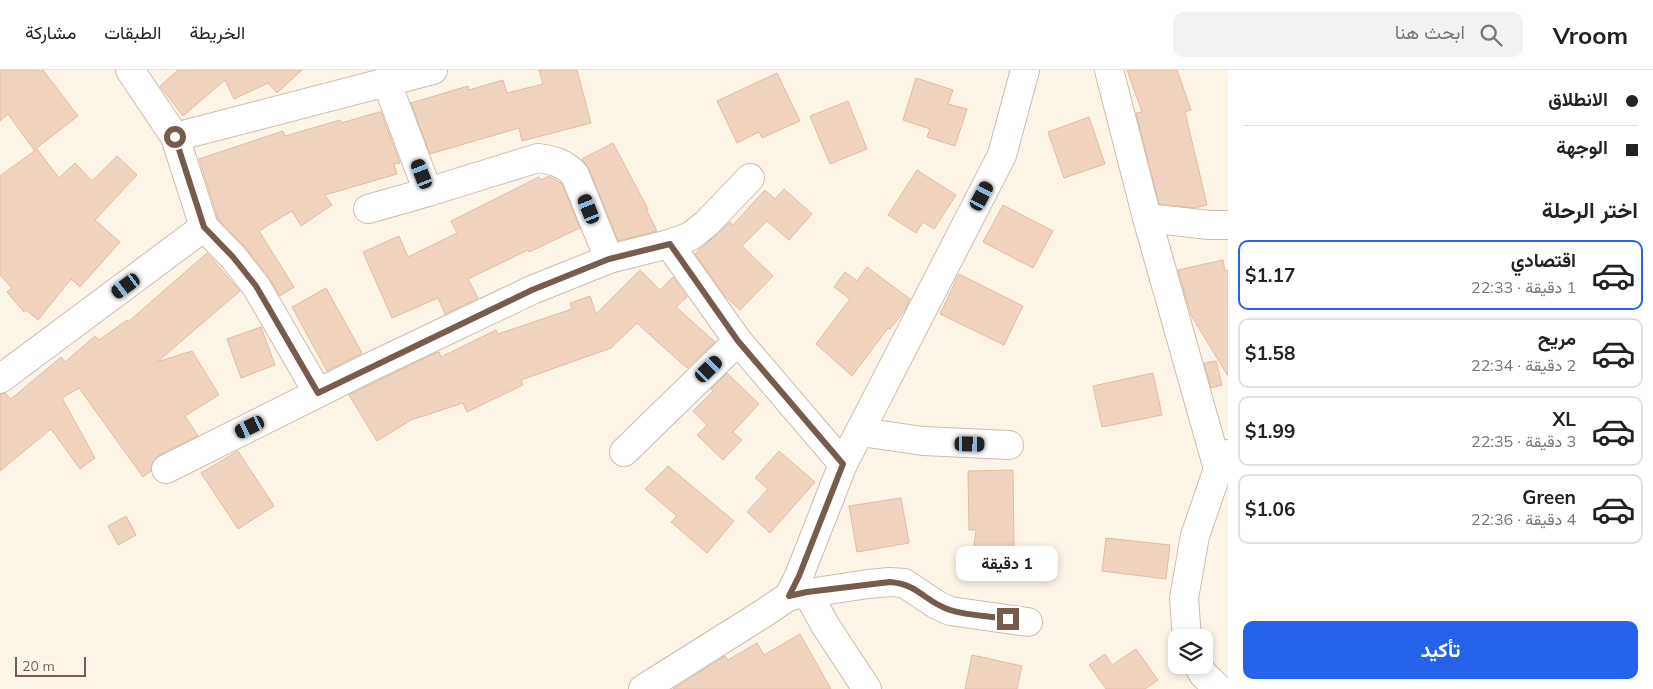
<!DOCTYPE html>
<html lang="ar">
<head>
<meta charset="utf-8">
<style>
  :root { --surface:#fff; --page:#f2f2f2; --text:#222; --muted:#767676; --line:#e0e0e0; --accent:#2563eb }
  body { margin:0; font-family:Mulish,Vazirmatn,sans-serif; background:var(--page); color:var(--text); direction:rtl; height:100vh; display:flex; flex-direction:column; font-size:19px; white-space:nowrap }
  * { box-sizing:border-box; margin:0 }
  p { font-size:16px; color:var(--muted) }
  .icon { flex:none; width:28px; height:28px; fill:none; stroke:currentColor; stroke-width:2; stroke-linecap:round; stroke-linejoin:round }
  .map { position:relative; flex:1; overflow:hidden; direction:ltr }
  .sheet { display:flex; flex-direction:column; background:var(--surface); width:425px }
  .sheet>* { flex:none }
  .guide { display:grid; align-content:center; height:110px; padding:0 15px; background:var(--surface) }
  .tools { position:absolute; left:1168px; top:559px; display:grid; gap:10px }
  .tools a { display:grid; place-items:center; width:45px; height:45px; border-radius:10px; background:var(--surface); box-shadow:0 2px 8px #0003; font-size:25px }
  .scale { position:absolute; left:15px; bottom:12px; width:71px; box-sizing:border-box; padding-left:5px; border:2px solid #755c4c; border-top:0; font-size:14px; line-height:18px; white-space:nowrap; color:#755c4c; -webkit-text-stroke:4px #fef8ee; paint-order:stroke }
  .end { position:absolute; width:22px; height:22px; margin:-11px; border:6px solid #755c4c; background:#fff; box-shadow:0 0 0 2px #fff }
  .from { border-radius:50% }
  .bubble { position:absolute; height:35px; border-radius:10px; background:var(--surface); box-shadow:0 2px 8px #0003; font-size:16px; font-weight:700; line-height:35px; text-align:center; direction:rtl }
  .car { position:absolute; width:15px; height:30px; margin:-15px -8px; border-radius:6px; box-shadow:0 0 4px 1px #0007; background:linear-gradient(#222 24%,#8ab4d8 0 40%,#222 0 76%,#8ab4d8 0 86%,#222 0) }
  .guide b { display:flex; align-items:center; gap:18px; height:48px; font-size:19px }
  .guide b+b { border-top:1px solid var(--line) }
  .guide i { width:12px; height:12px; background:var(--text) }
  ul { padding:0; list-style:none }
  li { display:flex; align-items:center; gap:15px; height:70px; margin:0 10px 8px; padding:0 5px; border:2px solid var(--line); border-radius:10px }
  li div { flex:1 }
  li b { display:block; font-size:19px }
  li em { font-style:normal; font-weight:700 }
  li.on { border-color:var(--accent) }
  li>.icon { width:45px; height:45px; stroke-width:1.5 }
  h2 { padding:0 15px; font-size:22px; line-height:60px }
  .cta { display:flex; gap:10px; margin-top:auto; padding:10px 15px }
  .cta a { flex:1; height:58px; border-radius:10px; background:var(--accent); color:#fff; font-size:20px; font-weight:700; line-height:58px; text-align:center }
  header { display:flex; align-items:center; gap:30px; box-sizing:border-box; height:70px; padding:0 25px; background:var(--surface); border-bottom:1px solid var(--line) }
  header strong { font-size:24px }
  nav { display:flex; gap:28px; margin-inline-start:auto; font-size:18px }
  .search { width:350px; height:45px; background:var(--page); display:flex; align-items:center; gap:12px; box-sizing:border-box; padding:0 18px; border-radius:10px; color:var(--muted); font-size:19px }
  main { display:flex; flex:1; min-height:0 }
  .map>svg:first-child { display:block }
  .building { fill:#f0d4c0; stroke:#e2bba1 }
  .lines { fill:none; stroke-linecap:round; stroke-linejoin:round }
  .minor-casing { stroke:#cdbcae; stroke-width:30 }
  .minor { stroke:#fff; stroke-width:28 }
  .route { stroke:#755c4c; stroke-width:6 }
</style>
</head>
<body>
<header>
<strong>Vroom</strong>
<div class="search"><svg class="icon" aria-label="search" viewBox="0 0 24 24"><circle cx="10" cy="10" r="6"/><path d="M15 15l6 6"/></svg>ابحث هنا</div>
<nav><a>الخريطة</a><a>الطبقات</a><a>مشاركة</a></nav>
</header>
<main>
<section class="sheet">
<div class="guide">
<b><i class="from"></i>الانطلاق</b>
<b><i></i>الوجهة</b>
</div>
<h2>اختر الرحلة</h2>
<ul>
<li class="on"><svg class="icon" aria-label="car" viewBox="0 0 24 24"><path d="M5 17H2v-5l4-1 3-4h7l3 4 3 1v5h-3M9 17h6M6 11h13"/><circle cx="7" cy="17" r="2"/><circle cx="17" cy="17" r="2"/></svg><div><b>اقتصادي</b><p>1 دقيقة · 22:33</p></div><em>$1.17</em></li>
<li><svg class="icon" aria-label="car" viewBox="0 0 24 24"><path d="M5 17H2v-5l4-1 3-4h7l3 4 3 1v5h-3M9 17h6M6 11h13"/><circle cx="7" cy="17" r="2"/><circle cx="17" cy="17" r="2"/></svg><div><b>مريح</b><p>2 دقيقة · 22:34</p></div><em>$1.58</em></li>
<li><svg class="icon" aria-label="car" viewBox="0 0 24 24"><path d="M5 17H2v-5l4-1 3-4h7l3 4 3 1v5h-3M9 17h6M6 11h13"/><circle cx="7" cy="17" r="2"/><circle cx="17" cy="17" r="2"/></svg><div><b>XL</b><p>3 دقيقة · 22:35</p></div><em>$1.99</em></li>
<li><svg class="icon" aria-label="car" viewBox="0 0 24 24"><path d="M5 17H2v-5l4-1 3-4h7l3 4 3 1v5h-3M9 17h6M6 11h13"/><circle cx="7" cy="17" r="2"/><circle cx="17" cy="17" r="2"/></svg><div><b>Green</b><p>4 دقيقة · 22:36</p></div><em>$1.06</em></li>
</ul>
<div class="cta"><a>تأكيد</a></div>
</section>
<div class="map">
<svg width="1228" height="619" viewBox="0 0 1228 619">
  <rect width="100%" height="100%" fill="#fcf4e7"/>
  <!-- building -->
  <g class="building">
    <path d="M0,0H43L78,46L34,80L8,44L0,51Z"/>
    <path d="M178,0H302L277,23L268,13L234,29L225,10L183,46L160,16Z"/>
    <path d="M539,0H577L591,53L522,71L519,58L430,84L411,33L468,16L469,20L503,10L507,23L543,14Z"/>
    <path d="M1127,0H1177L1191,40L1185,42L1207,135L1194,138L1159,134L1136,43L1142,42Z"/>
    <path d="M777,3L800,51L762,68L759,62L737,73L717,31Z"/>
    <path d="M916,8L953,20L948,34L967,39L955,76L927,67L930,59L903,50Z"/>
    <path d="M848,31L867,79L830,94L810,46Z"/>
    <path d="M379,42H381L400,93L394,94L397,104L325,125L332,135L301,156L292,141L259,161L294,217L280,226L268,206L245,177L218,149L199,89L283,61L285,66L340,50L341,53Z"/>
    <path d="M1089,47L1105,94L1064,108L1048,62Z"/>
    <path d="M613,73L648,139H646L657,161L618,171L589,99L582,89Z"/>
    <path d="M37,79L59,108L75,93L92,111L117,86L137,105L95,150L120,172L80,217L71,209L38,250L26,240L24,242L7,222L12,218L0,205V106Z"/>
    <path d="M917,100L956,125L934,159L923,152L916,163L888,145Z"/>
    <path d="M549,106L562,114L580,158L529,182L528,180L468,209L478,228L445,244L438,228L392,248L363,182L399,166L408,187L457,163L451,151L539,107L541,110Z"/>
    <path d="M784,119L812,144L789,170L767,151L742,176L773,206L740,240L725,226L695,184L730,152L733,155L765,120L775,129Z"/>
    <path d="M1003,135L1053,161L1033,198L983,172Z"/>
    <path d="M207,183L240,221L157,292L192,281L219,325L185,346L198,366L159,385L153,391L151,401L143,407L79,318L62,328L95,388L80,399L51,359L0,401V324L5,323L11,329L61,287L65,292L95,266L99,270L127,250L128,252Z"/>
    <path d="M1223,190L1225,201L1228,200V306L1191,245L1178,200Z"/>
    <path d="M867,197L910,229L905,240L890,259L888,258L852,306L816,274L850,229L834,217L845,202L857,211Z"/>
    <path d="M640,200L660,220L673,207L687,227L676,237L715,272L687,298L651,266L652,264L650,265L637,253L611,278L521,310L523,315L467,342L463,333L411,350L377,371L349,325L433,284L439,282L441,287L496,260L498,264L572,239L570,233L590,226L596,244Z"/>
    <path d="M959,204L1023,236L1004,275L940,244Z"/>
    <path d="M326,218L362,283L327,301L292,237Z"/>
    <path d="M261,257L275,295L241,308L227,269Z"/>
    <path d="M1216,291L1222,315L1211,318L1204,293Z"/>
    <path d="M727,303L759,334L733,362L742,370L723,390L697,365L707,355L693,341L713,321L711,319Z"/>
    <path d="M1153,303L1162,345L1102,357L1093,316Z"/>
    <path d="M238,381L274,436L238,459L201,403Z"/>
    <path d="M779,381L815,412L770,463L747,442L768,419L755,408Z"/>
    <path d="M668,396L734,451L707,483L671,452L677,446L645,419Z"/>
    <path d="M1013,400L1014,477L1028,479L1025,501L1015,499L1013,510L970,504L976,460H969L968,401Z"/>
    <path d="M901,428L909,473L857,482L849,436Z"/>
    <path d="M126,446L136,465L118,475L108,456Z"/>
    <path d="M1106,468L1170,475L1166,509L1102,501Z"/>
    <path d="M800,564L831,619H673L725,586L728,590L757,573L764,585Z"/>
    <path d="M1136,579L1158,610L1145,619H1106L1089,595L1105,584L1112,595Z"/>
    <path d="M972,585L1022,596L1017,619H965Z"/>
  </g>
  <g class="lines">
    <!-- minor casing -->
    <g class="minor-casing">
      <g id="minor">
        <path d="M130,0L175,67L204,157L233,187L256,216L318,323"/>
        <path d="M1109,0L1147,148L1218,399"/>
        <path d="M387,13L428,122"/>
        <path d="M175,67L433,0"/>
        <path d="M368,139L428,122L538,88C553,90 565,93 575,105L609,189"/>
        <path d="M1147,148L1209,155H1228"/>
        <path d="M669,174L691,166L707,153L750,108"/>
        <path d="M0,309L204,157"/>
        <path d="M861,362L923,371L1009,375"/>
        <path d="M624,382L738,271"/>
        <path d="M166,399L368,298L532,220L609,189L669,174L738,271L843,394"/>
        <path d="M807,522L825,555L867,619"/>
        <path d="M789,526L868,514L890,512L904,513L937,535L950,541L1028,552"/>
        <path d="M1187,568L1184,528L1195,466L1218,399L1228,384"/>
        <path d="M1198,595L1203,604L1219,619"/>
        <path d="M643,619L764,543L789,526L799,506L843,394L1002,85L1025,0"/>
      </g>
    </g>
    <!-- minor -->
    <use href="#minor" class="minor"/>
  </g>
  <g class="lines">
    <!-- route -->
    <path class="route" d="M175,67L204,157L233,187L256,216L318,323L532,220L609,189L670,174L738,271L843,394L799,506L789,526L807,522L890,512C918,514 925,532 950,540C968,546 990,546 1008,549"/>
  </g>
</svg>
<div class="tools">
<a><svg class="icon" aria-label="layers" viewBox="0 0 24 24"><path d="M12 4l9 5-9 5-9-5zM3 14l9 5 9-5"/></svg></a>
</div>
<div class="scale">20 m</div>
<i class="end from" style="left:175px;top:67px"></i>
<i class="end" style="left:1008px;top:549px"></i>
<div class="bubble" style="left:956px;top:476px;width:102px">1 دقيقة</div>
<i class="car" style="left:422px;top:104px;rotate:339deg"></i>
<i class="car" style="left:982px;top:126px;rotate:28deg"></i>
<i class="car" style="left:589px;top:139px;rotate:338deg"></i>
<i class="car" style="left:126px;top:216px;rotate:234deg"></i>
<i class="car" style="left:709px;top:299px;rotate:46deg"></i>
<i class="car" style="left:250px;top:357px;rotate:244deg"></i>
<i class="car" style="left:970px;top:374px;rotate:91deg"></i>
</div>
</main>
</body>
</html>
